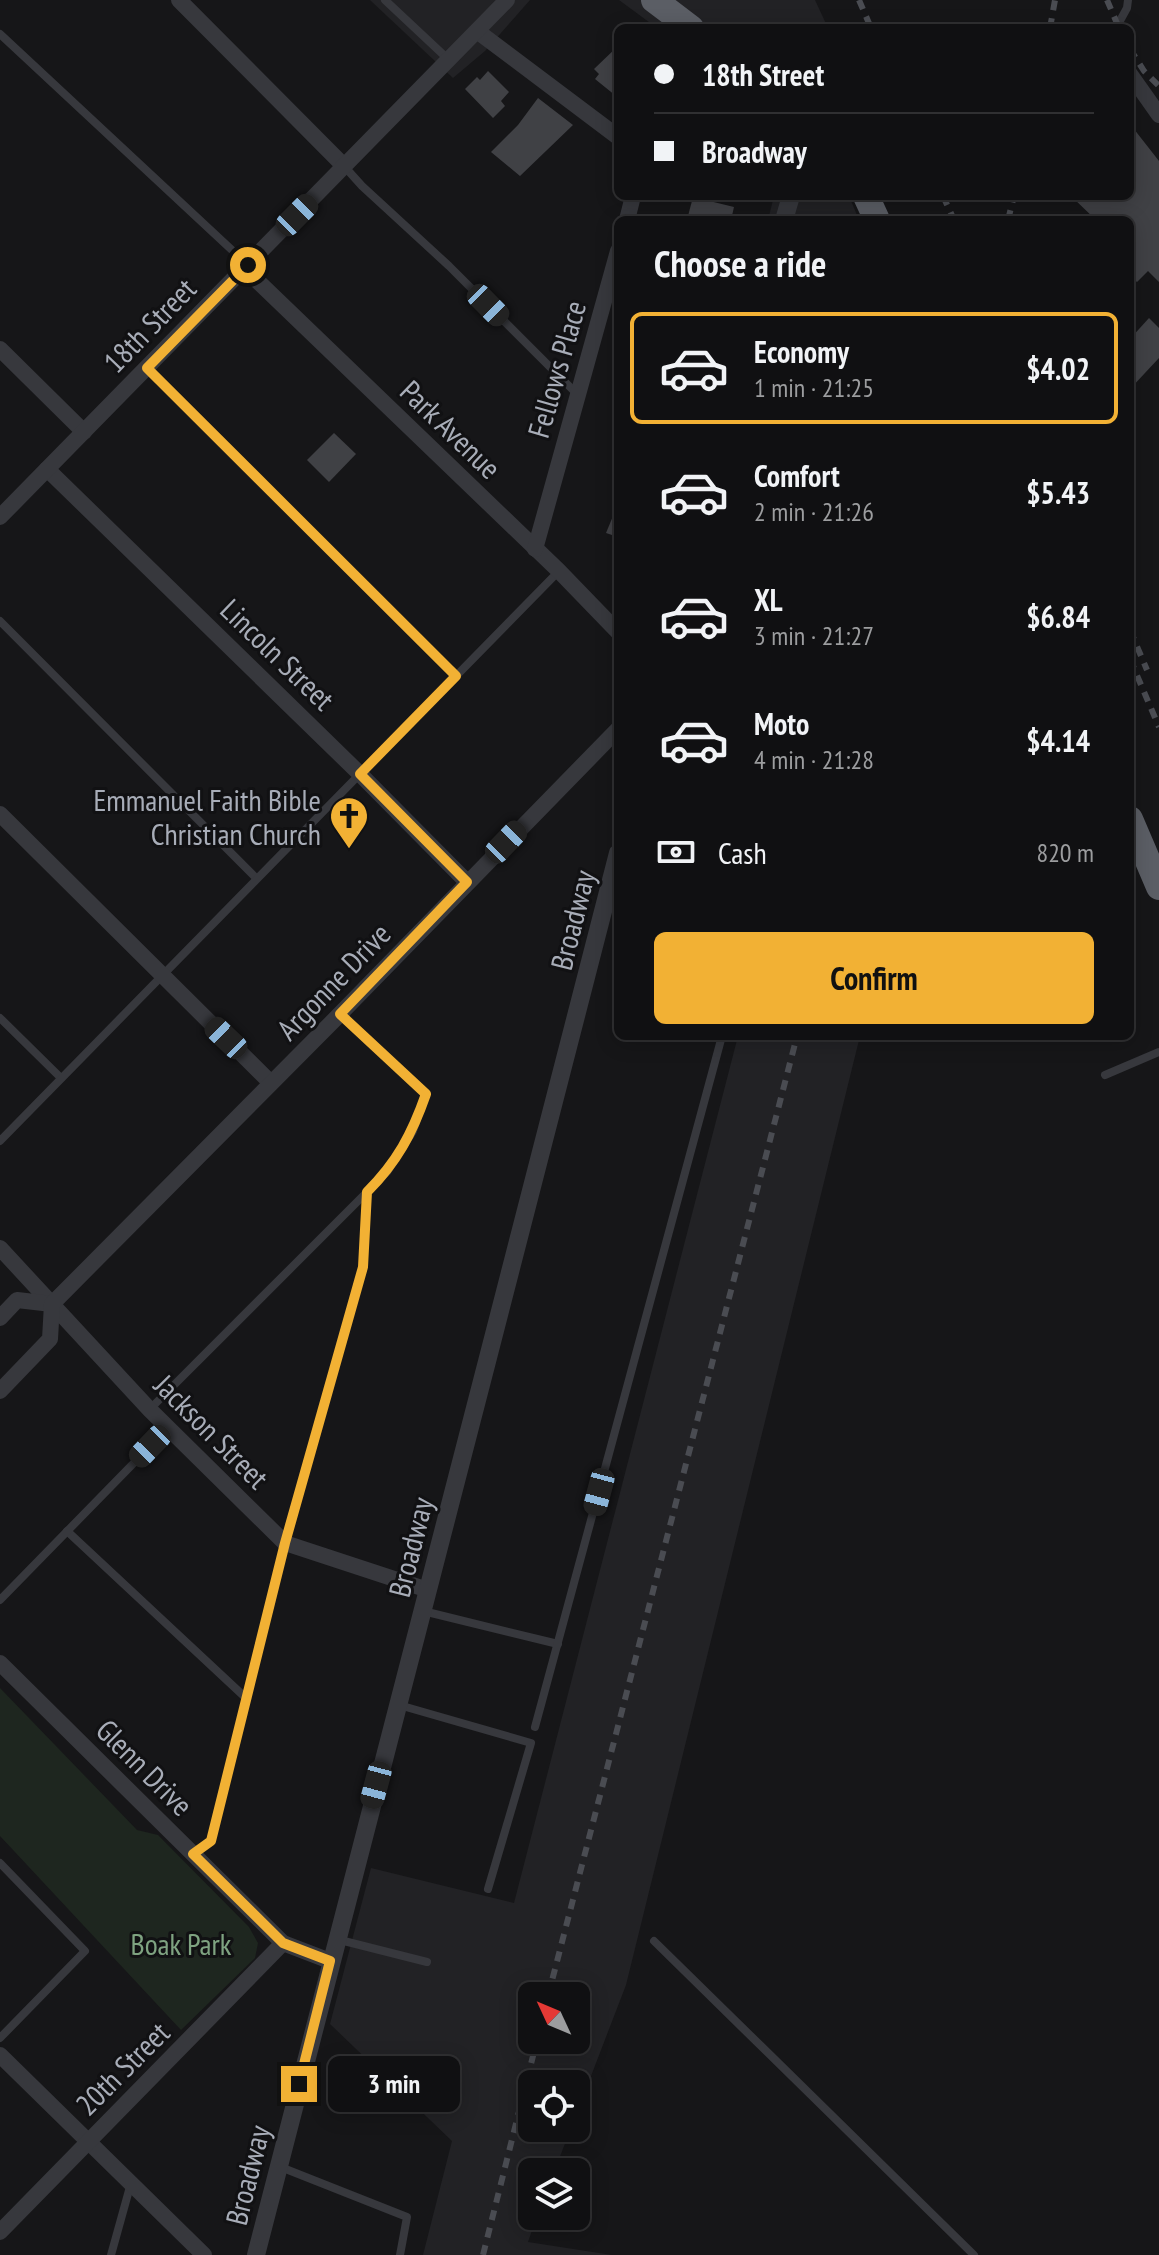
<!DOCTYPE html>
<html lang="en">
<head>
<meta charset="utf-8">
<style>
  :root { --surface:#101012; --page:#1e1e20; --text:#f1f3f6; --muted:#9c9d9f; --line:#303032; --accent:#f2b134 }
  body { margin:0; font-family:"PT Sans Narrow",sans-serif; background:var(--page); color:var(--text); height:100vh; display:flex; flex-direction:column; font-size:30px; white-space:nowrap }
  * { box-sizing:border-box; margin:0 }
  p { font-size:26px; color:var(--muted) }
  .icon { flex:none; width:44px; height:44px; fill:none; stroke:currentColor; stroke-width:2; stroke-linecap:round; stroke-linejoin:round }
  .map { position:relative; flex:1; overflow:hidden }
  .side { position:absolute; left:614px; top:216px; width:520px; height:824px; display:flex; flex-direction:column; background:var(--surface); border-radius:12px; box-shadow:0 4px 20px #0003,0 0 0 2px var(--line) }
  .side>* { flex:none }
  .banner { position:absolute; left:614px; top:24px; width:520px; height:176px; border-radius:12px; box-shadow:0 4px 20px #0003,0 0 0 2px var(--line); display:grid; align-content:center; height:176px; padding:0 40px; background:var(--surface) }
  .needle { width:52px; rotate:314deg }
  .controls { position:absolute; left:518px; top:1982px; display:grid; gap:16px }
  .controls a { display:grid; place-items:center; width:72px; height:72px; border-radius:12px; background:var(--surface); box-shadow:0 4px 20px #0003,0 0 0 2px var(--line); font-size:40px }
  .end { position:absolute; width:36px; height:36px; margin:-18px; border:10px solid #f2b134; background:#111; box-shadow:0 0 0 4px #111 }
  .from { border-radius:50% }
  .bubble { position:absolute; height:56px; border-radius:12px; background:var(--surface); box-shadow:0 4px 20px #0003,0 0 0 2px var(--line); font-size:26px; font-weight:800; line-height:56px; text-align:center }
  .car { position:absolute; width:24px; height:48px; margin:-24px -12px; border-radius:10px; box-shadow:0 0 6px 2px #0007; background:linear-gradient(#222 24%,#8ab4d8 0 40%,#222 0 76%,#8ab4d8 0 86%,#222 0) }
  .banner b { display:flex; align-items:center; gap:28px; height:76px; font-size:30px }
  .banner b+b { border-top:2px solid var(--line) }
  .banner i { width:20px; height:20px; background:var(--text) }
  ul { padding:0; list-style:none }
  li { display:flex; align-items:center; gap:24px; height:112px; margin:0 16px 12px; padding:0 24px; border:4px solid transparent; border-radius:12px }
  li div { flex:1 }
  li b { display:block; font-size:30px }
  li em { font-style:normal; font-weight:800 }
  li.selected { border-color:var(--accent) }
  li>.icon { width:72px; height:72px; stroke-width:1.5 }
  h2 { padding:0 40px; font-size:36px; line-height:96px }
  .pay { display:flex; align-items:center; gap:20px; height:88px; padding:0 40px; font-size:30px }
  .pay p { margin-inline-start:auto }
  .action { display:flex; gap:16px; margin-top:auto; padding:16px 40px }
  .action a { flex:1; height:92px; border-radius:12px; background:var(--accent); color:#111; font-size:32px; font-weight:800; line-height:92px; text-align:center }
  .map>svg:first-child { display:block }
  .built { fill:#222225; fill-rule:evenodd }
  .green { fill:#1e261f }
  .building { fill:#404145 }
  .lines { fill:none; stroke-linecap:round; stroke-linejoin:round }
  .service { stroke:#37383d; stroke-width:8 }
  .minor { stroke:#37383d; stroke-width:16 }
  .tertiary { stroke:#37383d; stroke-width:18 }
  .trunk { stroke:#5b5e65; stroke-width:26 }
  .rail { stroke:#4a4c52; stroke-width:6; stroke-dasharray:10 8; stroke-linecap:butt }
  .route { stroke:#f2b134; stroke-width:10 }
  .labels { text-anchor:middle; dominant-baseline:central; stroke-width:6; stroke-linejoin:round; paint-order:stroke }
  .street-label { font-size:30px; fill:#a8adb8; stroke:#111113 }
  .poi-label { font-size:30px; fill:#a8adb8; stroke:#111113; text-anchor:end }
  .park-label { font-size:30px; fill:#7fa381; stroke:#111113 }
</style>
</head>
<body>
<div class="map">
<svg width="1159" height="2255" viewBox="0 0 1159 2255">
  <rect width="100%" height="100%" fill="#161618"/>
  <!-- built -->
  <g class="built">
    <path d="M370,0H530L485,51L453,78Z"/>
    <path d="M619,0H815L828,28H657Z"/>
    <path d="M774,196H849L859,220H768Z"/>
    <path d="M738,1036H860L626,1985L576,2115V2084H532V2128H571L554,2172H532V2216H537L528,2242L612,2255H423L452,2141L330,2024L371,1868L514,1903ZM532,1996H576V2040H532Z"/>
  </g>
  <!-- green -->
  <path class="green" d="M0,1688L137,1830L158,1835L249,1927L258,1943L255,1958L181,2030L0,1836Z"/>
  <!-- building -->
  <g class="building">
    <path d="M618,46V94L616,96L595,79L599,74L594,69Z"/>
    <path d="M488,71L509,92L501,101L505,106L493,118L465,89L477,77L480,80Z"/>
    <path d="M538,98L573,125L520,176L491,152L518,125Z"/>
    <path d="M1130,124L1159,161V282L1148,271L1137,282L1130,276V220H1096L1071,196H1130Z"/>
    <path d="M693,197L734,207L731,220H705L688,216Z"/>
    <path d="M1149,318L1159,328V358L1130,389V339Z"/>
    <path d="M334,433L356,454L329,482L307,460Z"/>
    <path d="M618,504V537L606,533Z"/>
  </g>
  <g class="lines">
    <!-- service -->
    <g class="service">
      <path d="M385,0L449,60"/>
      <path d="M1116,28L1127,8L1128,0"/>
      <path d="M0,34L248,265"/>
      <path d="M344,166L362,186L449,266L577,394"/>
      <path d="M147,368L456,676"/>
      <path d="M0,621L256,878"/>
      <path d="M0,1018L61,1078"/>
      <path d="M1105,1075L1159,1052"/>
      <path d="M0,1141L559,571"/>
      <path d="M150,1409L387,1172L413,1131L426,1094L340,1014"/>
      <path d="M67,1531L247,1699"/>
      <path d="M0,1600L168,1428"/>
      <path d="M423,1611L558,1644"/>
      <path d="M399,1705L531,1743L488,1889"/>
      <path d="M535,1727L722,1036"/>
      <path d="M193,1854L211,1841L285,1543L363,1267L367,1192"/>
      <path d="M0,1863L85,1951L0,2038"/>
      <path d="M336,1939L427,1962"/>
      <path d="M654,1941L974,2255"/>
      <path d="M278,2166L407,2217L400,2255"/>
      <path d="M111,2255L131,2183"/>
    </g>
    <!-- minor -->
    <g class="minor">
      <path d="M179,0L344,166"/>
      <path d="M477,31L618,137"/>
      <path d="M1130,74L1159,115"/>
      <path d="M627,220L633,196"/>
      <path d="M244,268L559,571L618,632"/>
      <path d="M0,349L84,432"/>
      <path d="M47,469L360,774L467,882"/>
      <path d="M0,517L507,0"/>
      <path d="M535,549L618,251"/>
      <path d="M0,814L271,1083"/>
      <path d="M0,1248L150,1410L285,1543L428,1590"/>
      <path d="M0,1318L17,1300L52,1304"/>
      <path d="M0,1391L50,1339L52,1304L340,1014L618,729"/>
      <path d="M0,1663L283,1943L330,1961"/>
      <path d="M0,2055L204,2255"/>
      <path d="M0,2232L283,1943"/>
    </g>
    <!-- tertiary -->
    <g class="tertiary">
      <path d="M784,220L791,196"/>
      <path d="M256,2255C373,1787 500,1321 618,853"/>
    </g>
    <!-- trunk -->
    <g class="trunk">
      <path d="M654,0L691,28"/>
      <path d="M866,196L877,220"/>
      <path d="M1130,819L1159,887"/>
    </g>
    <!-- rail -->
    <g class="rail">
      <path d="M859,0L871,28"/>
      <path d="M1107,0L1119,28"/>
      <path d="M1050,28L1055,0"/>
      <path d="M1130,49L1144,71L1159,86"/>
      <path d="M943,196L954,220"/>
      <path d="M1008,220L1014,196"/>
      <path d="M1130,630L1147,670"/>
      <path d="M1130,659L1159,727"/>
      <path d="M548,1996L797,1036"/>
      <path d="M483,2255L537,2040"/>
    </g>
  </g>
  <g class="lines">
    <!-- route -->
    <path class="route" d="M248,265L147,368L456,676L360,774L467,882L340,1014L426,1094C412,1134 397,1162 367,1192L363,1267L285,1543L211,1841L193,1854L283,1943L330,1961L299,2084"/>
  </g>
  <!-- icons -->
  <defs>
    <g id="church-pin" transform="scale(2)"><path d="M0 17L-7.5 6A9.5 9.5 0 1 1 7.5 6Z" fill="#f2b134" stroke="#111113"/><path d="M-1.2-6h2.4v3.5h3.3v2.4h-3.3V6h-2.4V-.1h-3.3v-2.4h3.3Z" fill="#111"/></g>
  </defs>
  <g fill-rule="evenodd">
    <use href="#church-pin" x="349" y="816"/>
  </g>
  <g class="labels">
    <!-- street labels -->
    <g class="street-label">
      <text transform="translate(149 325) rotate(-46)">18th Street</text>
      <text transform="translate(556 369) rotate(-74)">Fellows Place</text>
      <text transform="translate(451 429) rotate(44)">Park Avenue</text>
      <text transform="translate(278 654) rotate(44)">Lincoln Street</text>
      <text transform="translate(572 920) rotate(-76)">Broadway</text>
      <text transform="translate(333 981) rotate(-46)">Argonne Drive</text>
      <text transform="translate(212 1431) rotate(45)">Jackson Street</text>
      <text transform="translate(410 1547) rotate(-76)">Broadway</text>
      <text transform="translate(145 1767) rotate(45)">Glenn Drive</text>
      <text transform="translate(122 2068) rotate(-45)">20th Street</text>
      <text transform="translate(247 2175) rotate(-76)">Broadway</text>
    </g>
    <!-- poi labels -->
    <g class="poi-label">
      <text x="321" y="799">Emmanuel Faith Bible<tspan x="321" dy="34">Christian Church</tspan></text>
    </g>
    <!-- park labels -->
    <g class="park-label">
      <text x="181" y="1943">Boak Park</text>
    </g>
  </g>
</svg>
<div class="controls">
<a><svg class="needle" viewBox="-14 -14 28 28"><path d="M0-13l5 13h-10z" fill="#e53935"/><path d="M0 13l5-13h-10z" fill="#9c9d9f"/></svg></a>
<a><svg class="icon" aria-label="locate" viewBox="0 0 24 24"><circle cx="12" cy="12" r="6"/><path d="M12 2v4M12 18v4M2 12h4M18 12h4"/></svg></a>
<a><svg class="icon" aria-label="layers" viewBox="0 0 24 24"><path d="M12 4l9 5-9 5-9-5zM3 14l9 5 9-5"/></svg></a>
</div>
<i class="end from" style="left:248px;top:265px"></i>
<i class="end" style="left:299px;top:2084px"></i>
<div class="bubble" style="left:328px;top:2056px;width:132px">3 min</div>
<i class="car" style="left:297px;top:215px;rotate:45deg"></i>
<i class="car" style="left:488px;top:305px;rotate:135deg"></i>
<i class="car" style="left:506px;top:842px;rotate:44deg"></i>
<i class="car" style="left:226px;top:1038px;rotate:314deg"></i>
<i class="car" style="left:150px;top:1446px;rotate:224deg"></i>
<i class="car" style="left:599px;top:1492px;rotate:195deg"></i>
<i class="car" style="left:376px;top:1785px;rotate:195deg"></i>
<div class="banner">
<b><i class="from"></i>18th Street</b>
<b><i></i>Broadway</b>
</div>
<section class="side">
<h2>Choose a ride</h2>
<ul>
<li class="selected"><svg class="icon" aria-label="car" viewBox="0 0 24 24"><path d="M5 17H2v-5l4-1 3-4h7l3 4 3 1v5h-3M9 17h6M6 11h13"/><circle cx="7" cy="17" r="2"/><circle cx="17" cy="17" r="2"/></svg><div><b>Economy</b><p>1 min · 21:25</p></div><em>$4.02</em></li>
<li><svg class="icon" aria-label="car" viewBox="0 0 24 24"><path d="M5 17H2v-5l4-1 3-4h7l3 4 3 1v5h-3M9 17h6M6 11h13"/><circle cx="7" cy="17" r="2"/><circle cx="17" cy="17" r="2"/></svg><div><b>Comfort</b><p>2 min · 21:26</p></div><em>$5.43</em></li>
<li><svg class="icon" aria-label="car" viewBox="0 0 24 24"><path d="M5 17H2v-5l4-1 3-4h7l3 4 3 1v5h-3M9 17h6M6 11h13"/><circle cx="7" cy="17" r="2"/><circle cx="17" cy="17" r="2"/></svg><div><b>XL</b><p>3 min · 21:27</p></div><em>$6.84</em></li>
<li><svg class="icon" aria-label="car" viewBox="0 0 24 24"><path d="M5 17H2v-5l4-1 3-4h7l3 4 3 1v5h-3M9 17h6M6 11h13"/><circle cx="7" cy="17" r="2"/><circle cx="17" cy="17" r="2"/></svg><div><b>Moto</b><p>4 min · 21:28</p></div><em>$4.14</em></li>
</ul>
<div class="pay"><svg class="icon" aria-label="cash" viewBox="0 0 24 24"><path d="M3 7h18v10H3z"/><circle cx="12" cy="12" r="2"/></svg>Cash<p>820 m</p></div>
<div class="action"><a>Confirm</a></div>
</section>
</div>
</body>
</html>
